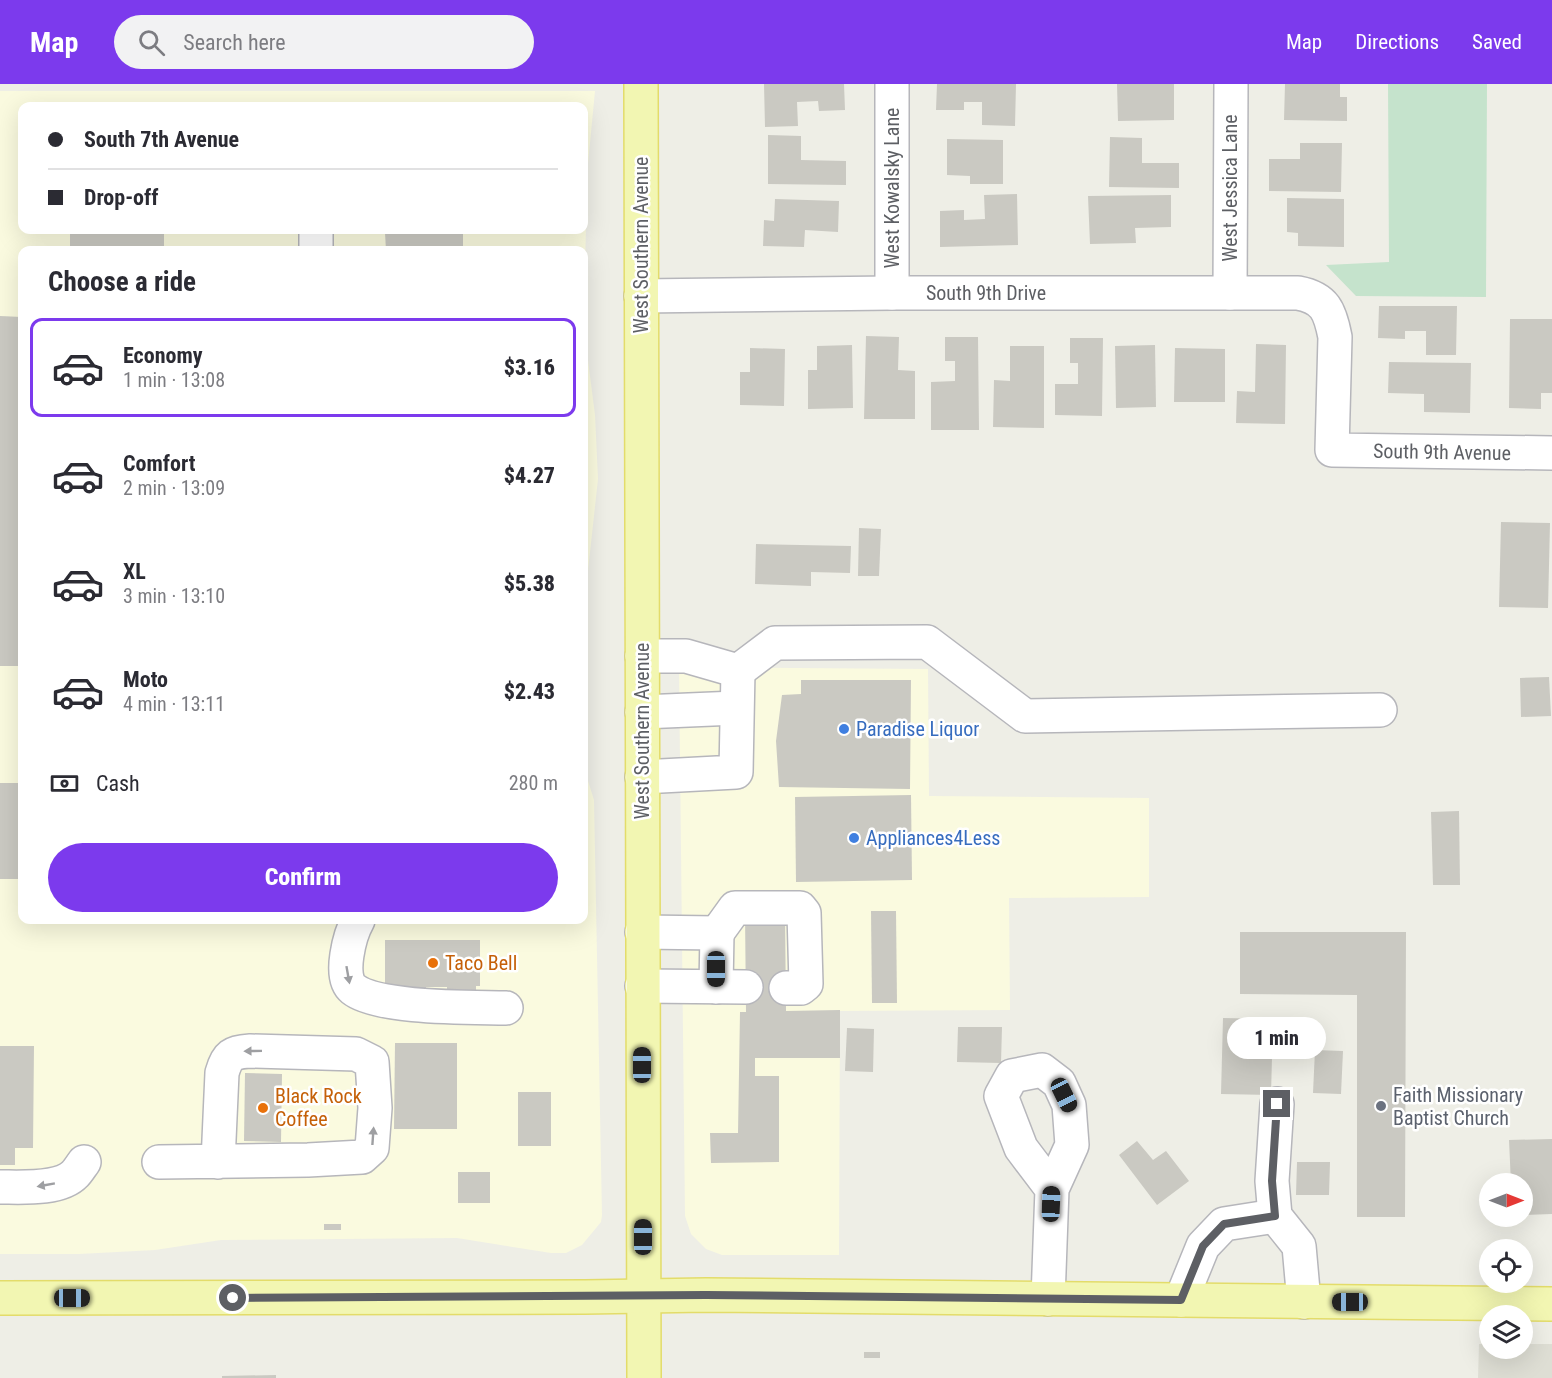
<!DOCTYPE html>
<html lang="en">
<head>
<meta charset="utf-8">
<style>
  :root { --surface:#fff; --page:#f2f2f3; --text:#2b2b33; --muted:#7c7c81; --line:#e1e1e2; --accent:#7c3aed }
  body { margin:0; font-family:"Roboto Condensed",sans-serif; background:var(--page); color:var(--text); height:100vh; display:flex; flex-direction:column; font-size:22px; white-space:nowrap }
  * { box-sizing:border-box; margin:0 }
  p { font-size:20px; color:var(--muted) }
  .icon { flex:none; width:33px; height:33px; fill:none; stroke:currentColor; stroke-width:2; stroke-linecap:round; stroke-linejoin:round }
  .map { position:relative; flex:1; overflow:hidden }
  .side { position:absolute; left:18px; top:162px; width:570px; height:678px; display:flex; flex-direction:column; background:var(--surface); border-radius:12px; box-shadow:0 6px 24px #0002 }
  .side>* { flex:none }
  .banner { position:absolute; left:18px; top:18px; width:570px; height:132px; border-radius:12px; box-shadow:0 6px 24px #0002; display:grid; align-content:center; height:132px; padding:0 30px; background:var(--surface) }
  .needle { width:39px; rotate:90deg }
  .buttons { position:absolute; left:1479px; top:1089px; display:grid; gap:12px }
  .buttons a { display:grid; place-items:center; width:54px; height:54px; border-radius:50%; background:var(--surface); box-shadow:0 6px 24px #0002; font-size:30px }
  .end { position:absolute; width:27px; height:27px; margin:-14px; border:8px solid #5d5f64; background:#fff; box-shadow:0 0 0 3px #fff }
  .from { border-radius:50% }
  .bubble { position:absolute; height:42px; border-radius:21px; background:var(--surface); box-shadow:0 6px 24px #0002; font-size:20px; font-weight:800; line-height:42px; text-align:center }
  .car { position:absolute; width:18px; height:36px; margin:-18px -9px; border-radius:8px; box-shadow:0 0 4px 2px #0007; background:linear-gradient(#222 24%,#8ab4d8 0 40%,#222 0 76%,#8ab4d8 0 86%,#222 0) }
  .banner b { display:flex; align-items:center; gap:21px; height:57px; font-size:22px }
  .banner b+b { border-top:2px solid var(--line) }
  .banner i { width:15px; height:15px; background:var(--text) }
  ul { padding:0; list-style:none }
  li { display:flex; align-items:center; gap:18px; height:99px; margin:0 12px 9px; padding:0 18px; border:3px solid transparent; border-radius:12px }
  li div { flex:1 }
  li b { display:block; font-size:22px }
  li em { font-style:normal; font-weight:800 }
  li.current { border-color:var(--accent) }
  li>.icon { width:54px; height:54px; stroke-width:1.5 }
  h2 { padding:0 30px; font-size:27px; line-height:72px }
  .pay { display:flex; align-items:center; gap:15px; height:66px; padding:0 30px; font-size:22px }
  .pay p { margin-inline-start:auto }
  .cta { display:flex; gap:12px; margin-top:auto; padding:12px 30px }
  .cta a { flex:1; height:69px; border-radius:36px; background:var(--accent); color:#fff; font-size:24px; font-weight:800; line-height:69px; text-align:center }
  header { display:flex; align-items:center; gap:36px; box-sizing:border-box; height:84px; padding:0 30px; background:var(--accent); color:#fff }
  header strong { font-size:28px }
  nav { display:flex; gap:33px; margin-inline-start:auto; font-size:21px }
  .search { width:420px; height:54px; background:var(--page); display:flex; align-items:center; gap:15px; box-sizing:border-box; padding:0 21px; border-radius:33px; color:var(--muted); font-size:22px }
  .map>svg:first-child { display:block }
  .commercial { fill:#fafadf; fill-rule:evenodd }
  .education { fill:#deded4 }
  .green { fill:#c5e3cc }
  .building { fill:#cac9c2 }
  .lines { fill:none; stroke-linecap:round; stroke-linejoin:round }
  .minor-casing { stroke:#b6b6bb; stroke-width:36 }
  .major-casing { stroke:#e3dc6a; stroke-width:36 }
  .minor { stroke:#fff; stroke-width:33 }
  .major { stroke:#f2f6b2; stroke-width:33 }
  .oneway { fill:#9e9fa2 }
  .route { stroke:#5d5f64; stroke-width:8 }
  .shop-dot { fill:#3f7fe0; stroke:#fff; stroke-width:2 }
  .food-dot { fill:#e8710a; stroke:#fff; stroke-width:2 }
  .worship-dot { fill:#6b7280; stroke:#fff; stroke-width:2 }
  .labels { text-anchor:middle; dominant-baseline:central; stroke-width:5; stroke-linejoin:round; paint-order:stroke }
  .street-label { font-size:20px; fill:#5d5f64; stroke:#fff }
  .shop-label { font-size:20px; fill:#366cbe; stroke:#fff; text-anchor:start }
  .food-label { font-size:20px; fill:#c56008; stroke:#fff; text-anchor:start }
  .worship-label { font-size:20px; fill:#5b616d; stroke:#fff; text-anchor:start }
</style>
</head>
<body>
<header>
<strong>Map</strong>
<div class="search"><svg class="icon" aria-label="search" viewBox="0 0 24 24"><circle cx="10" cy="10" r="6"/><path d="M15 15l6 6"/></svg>Search here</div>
<nav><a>Map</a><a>Directions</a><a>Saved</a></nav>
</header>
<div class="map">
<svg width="1552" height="1294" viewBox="0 0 1552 1294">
  <rect width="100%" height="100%" fill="#eeeee6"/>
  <!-- commercial -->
  <g class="commercial">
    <path d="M0,7H595L587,90L584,240V166H22V836H584V684L594,716L602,1131L601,1138L582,1161L566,1169H551L457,1154L221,1156L155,1166L79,1170H0ZM22,22H584V146H22Z"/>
    <path d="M584,245L595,331L598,395L584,523Z"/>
    <path d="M679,583L928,585L929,712L1149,714V813L1009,814L1010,926L840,927L839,1171H722L706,1165L691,1150L685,1132Z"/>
  </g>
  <!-- education -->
  <path class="education" d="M1479,1260H1489L1490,1264H1522L1523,1260H1552V1294H1478Z"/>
  <!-- green -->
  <path class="green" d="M1388,0H1487L1486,213L1356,212L1326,181L1389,178Z"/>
  <!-- building -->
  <g class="building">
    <path d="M764,0H844L845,26L819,27L818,17L797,18L798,42L765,43Z"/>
    <path d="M937,0H1016L1015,42L982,41V18H964V26H936Z"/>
    <path d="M1117,0H1174V36L1118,37Z"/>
    <path d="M1285,0H1340V13H1347V37L1284,36Z"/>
    <path d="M768,51L801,52V76L846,77V101L768,100Z"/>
    <path d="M1110,53L1142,54V79H1179V104L1109,103Z"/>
    <path d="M947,55L1003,56V100H970V92L947,91Z"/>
    <path d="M1300,59H1342L1341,108L1269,107V75H1300Z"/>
    <path d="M1017,110L1018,161L940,163V127L964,126V136L985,135L984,111Z"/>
    <path d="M1171,111V143L1135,144L1136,159L1090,160L1088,112Z"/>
    <path d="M1287,114L1344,115V163L1298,162V149L1287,148Z"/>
    <path d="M775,115L839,117L838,148L805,146L804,163L763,162L764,136L774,137Z"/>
    <rect x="70" y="146" width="94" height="20"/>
    <path d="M463,148V166H386L385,149Z"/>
    <path d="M1379,222H1457L1456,271H1426V247H1405V255L1378,254Z"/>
    <path d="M0,232L22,233V582H0Z"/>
    <path d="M1510,235H1552V309H1541V325L1509,324Z"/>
    <path d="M866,252L899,253L898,286L915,287V335H864Z"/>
    <path d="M945,253H978L979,346H931V298L955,297V277H945Z"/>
    <path d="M1070,254H1103L1102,332L1055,331V300H1078V279H1070Z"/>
    <path d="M1256,260L1286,261L1285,340L1236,339L1237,307L1255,308Z"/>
    <path d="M852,261L853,324L808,325V286H817V262Z"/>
    <path d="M1155,261L1156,323L1116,324L1115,262Z"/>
    <path d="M1010,262H1044V344L993,343L994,296L1010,297Z"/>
    <path d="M750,264L785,265L784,322L740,321V288H750Z"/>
    <path d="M1175,264L1225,265V318H1174Z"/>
    <path d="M1389,278L1471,279L1470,329L1424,328V310L1388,309Z"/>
    <path d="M1501,438L1550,439L1548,524L1499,523Z"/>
    <path d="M859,444L881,445L879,492H858Z"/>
    <path d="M756,460L851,462L850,489L811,488V502L755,500Z"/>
    <path d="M1549,593L1551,632L1521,633L1520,594Z"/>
    <path d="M801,596H911L910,705L779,703L776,657L782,611L801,610Z"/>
    <rect x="0" y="699" width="22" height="96"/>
    <path d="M911,711L912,796L796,798L795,713Z"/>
    <path d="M1459,727L1460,801H1433L1431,728Z"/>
    <path d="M871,827H896L897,919H872Z"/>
    <path d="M745,829H785L786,927L840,926V974H755V992H779V1078L711,1079L710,1049H738L740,928H746Z"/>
    <path d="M1240,848H1406L1405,1133H1357V911L1240,910Z"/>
    <path d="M385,856H480V902H476V911L447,912V903H426V911L385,903Z"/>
    <path d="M1223,934L1273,935L1271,1011L1221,1010Z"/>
    <path d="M958,943H1002L1001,979L957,978Z"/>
    <path d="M847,944L874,945L873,988L845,987Z"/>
    <path d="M395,959H457V1045H394Z"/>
    <path d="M0,962H34L33,1064H15V1081H0Z"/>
    <path d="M1315,966L1343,967L1341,1010L1313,1009Z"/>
    <path d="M245,989L282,990L281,1058L244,1057Z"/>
    <rect x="518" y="1008" width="33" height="54"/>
    <path d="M1552,1055V1130L1522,1131V1100H1511L1509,1056Z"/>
    <path d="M1137,1057L1153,1076L1166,1067L1189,1097L1157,1121L1119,1071Z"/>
    <path d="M1297,1078H1330L1329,1111H1296Z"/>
    <rect x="458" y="1088" width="32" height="31"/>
    <rect x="324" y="1140" width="17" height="6"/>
    <rect x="864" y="1268" width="16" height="6"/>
    <path d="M276,1291V1294H222V1292Z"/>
  </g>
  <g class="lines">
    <!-- minor casing -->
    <g class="minor-casing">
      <g id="minor">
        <path d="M892,0V209"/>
        <path d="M316,146V166"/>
        <path d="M1230,209L1231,0"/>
        <path d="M641,212L892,209H1298C1325,214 1330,227 1335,253L1332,366L1552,369"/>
        <path d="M642,572H686L738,587L775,559L927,558L1025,632L1380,626"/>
        <path d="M642,628L736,624"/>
        <path d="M642,693L736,688L738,587"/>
        <path d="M358,836C350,850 338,893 353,905C378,925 472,923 506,924"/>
        <path d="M642,848L717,849L735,824H800L804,829L806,900L801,904H786"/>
        <path d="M642,902L746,903"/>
        <path d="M716,903L717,849"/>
        <path d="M1277,1020L1272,1097L1275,1132L1299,1162L1304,1218"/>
        <path d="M159,1078L308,1076L362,1073L372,1064L375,1024L372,978L356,970L250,967C232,968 227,971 222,989L218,1078"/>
        <path d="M0,1103C21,1103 60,1106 75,1090C78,1087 81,1082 84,1078"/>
        <path d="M1048,1215L1052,1105L1021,1064L1001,1012L1012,992L1042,986L1059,999L1069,1021L1072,1061L1052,1105"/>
        <path d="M1181,1216L1203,1162L1224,1140L1275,1132"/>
      </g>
    </g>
    <!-- major casing -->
    <g class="major-casing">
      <g id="major">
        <path d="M641,0L644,1294"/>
        <path d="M0,1214L585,1213L706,1211L1552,1220"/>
      </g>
    </g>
    <!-- minor -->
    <use href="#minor" class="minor"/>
    <!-- major -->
    <use href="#major" class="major"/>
  </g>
  <!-- one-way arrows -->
  <defs><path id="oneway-solid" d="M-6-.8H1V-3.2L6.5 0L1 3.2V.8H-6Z" transform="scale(1.5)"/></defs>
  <g class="oneway">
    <use href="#oneway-solid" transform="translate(348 891) rotate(80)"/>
    <use href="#oneway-solid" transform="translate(253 967) rotate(179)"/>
    <use href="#oneway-solid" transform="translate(373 1052) rotate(-86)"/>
    <use href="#oneway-solid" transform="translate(46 1101) rotate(170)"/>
  </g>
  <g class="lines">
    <!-- route -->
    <path class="route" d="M233,1214L706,1211L1181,1216L1203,1162L1224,1140L1275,1132L1272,1097L1277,1020"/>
  </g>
  <!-- markers -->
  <g class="shop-dot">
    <circle cx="844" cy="645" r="6"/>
    <circle cx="854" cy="754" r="6"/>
  </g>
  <g class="food-dot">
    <circle cx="433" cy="879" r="6"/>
    <circle cx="263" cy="1024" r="6"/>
  </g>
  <circle class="worship-dot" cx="1381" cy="1022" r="6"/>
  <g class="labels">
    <!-- street labels -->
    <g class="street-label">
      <text transform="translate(892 104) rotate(-90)">West Kowalsky Lane</text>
      <text transform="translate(1230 104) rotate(-90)">West Jessica Lane</text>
      <text transform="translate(641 161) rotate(-90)">West Southern Avenue</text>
      <text x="986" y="209">South 9th Drive</text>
      <text transform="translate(1442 368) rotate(1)">South 9th Avenue</text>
      <text transform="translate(642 647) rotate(-90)">West Southern Avenue</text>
    </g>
    <!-- shop labels -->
    <g class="shop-label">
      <text x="856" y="645">Paradise Liquor</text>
      <text x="866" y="754">Appliances4Less</text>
    </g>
    <!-- food labels -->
    <g class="food-label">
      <text x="445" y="879">Taco Bell</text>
      <text x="275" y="1012">Black Rock<tspan x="275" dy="23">Coffee</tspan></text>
    </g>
    <!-- worship labels -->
    <g class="worship-label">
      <text x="1393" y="1011">Faith Missionary<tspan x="1393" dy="23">Baptist Church</tspan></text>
    </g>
  </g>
</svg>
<div class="buttons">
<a><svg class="needle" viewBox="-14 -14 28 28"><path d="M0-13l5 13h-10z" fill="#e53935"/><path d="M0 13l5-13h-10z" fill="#7c7c81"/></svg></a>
<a><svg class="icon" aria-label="locate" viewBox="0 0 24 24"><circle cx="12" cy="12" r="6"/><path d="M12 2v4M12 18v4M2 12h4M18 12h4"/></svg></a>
<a><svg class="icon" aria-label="layers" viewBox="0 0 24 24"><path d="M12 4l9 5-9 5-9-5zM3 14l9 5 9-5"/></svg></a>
</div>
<i class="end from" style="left:233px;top:1214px"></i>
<i class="end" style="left:1277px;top:1020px"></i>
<div class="bubble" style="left:1227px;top:933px;width:99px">1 min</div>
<i class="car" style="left:716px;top:885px;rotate:180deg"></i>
<i class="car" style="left:642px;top:981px;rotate:0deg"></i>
<i class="car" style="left:1064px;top:1011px;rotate:154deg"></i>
<i class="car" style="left:1051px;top:1120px;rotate:2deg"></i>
<i class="car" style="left:643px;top:1153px;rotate:0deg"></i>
<i class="car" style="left:72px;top:1214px;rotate:90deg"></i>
<i class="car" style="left:1350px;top:1218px;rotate:270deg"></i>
<div class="banner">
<b><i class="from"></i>South 7th Avenue</b>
<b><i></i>Drop-off</b>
</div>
<section class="side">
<h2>Choose a ride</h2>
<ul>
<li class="current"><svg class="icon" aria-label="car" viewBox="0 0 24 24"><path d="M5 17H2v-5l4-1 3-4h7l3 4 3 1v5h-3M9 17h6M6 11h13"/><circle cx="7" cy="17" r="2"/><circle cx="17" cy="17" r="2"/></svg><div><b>Economy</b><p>1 min · 13:08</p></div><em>$3.16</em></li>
<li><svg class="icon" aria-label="car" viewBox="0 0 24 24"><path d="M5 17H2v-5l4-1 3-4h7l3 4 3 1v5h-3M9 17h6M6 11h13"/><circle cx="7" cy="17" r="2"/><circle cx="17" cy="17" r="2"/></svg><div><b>Comfort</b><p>2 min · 13:09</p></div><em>$4.27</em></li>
<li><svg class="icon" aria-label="car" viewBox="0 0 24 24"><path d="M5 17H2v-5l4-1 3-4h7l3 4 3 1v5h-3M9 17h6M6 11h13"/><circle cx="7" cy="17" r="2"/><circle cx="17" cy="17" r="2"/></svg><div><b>XL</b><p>3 min · 13:10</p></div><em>$5.38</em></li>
<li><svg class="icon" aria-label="car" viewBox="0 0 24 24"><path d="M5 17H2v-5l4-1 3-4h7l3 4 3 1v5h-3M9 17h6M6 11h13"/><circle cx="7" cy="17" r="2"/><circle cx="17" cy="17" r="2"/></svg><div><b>Moto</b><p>4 min · 13:11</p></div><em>$2.43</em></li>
</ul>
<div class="pay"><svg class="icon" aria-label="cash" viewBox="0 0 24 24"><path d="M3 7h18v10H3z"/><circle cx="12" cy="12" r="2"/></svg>Cash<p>280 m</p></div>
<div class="cta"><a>Confirm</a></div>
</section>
</div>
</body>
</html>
